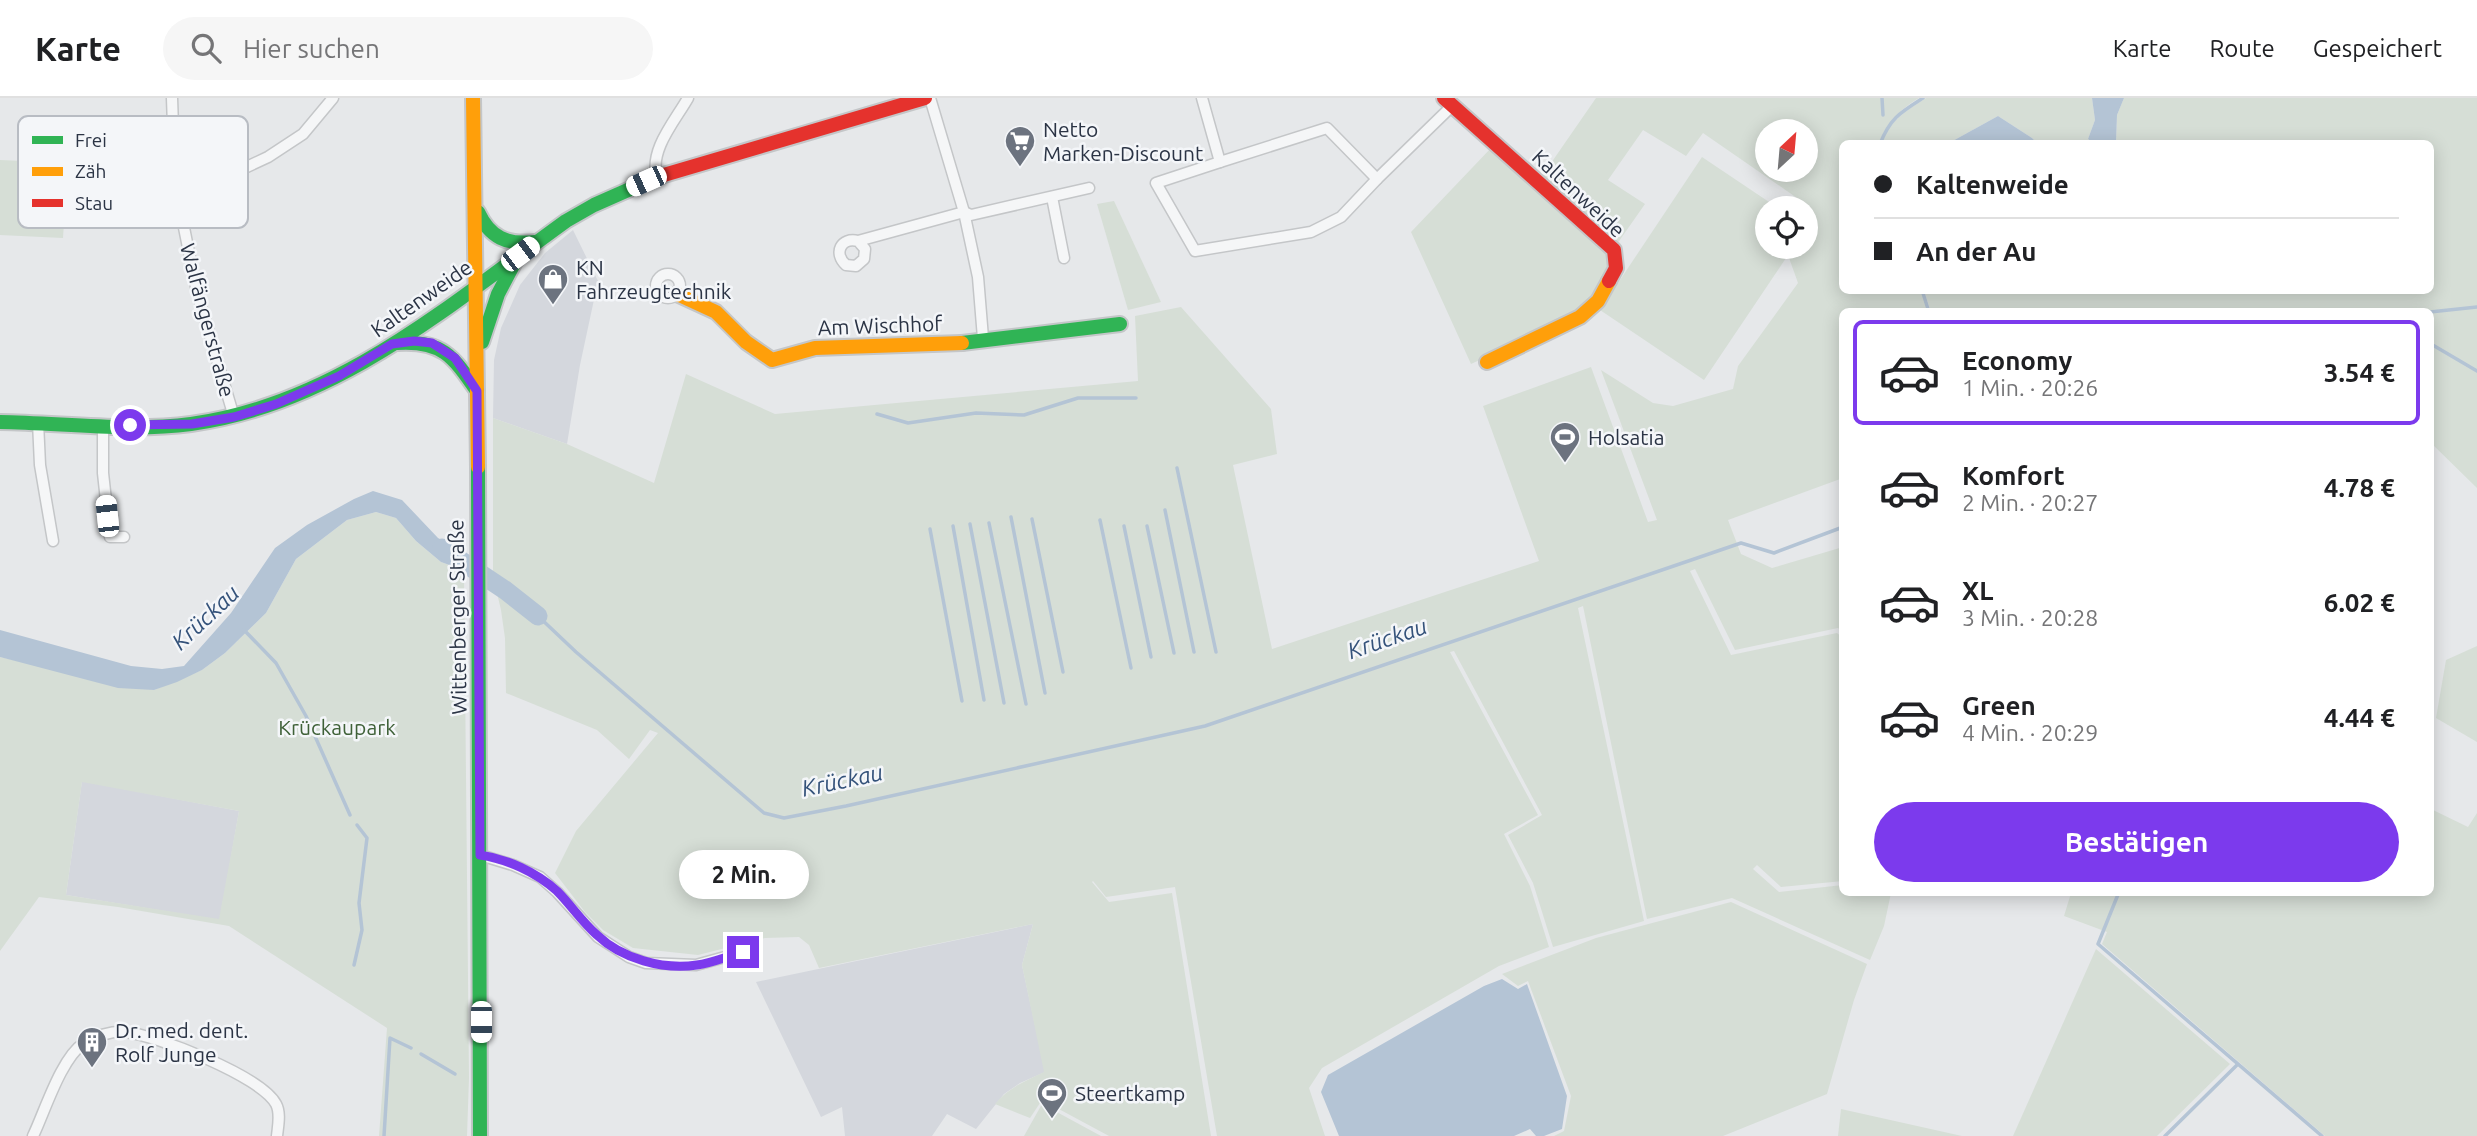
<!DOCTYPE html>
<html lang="de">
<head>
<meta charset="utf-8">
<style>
  :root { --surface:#fff; --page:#f6f6f6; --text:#202124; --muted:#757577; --line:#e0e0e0; --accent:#7c3aed }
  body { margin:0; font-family:Ubuntu,sans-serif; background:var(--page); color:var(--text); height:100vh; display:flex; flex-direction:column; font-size:26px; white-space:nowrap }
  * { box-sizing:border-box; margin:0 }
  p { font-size:23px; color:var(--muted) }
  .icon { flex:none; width:38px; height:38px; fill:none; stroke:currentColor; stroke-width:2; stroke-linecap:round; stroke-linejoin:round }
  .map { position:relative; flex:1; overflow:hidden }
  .panel { position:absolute; left:1839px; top:210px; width:595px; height:588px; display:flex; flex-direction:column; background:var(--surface); border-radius:10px; box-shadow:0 4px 18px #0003 }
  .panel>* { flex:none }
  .hud { position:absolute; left:1839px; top:42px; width:595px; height:154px; border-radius:10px; box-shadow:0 4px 18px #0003; display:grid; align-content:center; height:154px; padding:0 35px; background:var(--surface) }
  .needle { width:46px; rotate:26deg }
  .controls { position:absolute; left:1755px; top:21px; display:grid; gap:14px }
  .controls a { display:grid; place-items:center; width:63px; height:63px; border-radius:50%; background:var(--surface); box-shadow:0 4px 18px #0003; font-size:35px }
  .end { position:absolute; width:32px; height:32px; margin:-16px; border:9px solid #7c3aed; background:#fff; box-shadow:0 0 0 4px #fff }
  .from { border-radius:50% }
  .bubble { position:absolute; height:49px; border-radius:24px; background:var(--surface); box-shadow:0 4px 18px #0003; font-size:23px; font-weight:700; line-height:49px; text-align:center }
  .car { position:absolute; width:21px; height:42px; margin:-21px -10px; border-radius:9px; box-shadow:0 0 5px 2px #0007; background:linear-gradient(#fff 24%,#345 0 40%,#fff 0 76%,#345 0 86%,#fff 0) }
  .hud b { display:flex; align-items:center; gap:24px; height:66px; font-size:26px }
  .hud b+b { border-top:2px solid var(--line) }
  .hud i { width:18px; height:18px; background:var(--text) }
  ul { padding:12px 0 0; list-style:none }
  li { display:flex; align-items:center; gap:21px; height:105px; margin:0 14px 10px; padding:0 21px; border:4px solid transparent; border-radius:10px }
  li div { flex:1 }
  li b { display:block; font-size:26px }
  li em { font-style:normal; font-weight:700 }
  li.on { border-color:var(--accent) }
  li>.icon { width:63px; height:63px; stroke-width:1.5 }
  .action { display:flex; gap:14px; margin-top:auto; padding:14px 35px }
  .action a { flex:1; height:80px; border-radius:42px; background:var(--accent); color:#fff; font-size:28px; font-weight:700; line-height:80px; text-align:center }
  header { display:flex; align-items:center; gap:42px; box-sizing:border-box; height:98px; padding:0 35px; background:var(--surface); border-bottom:2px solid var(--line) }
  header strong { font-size:33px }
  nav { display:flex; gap:38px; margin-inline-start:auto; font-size:24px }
  .search { width:490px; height:63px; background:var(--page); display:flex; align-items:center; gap:18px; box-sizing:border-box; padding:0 24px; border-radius:38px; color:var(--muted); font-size:26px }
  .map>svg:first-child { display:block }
  .built { fill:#d4d7dd }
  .green { fill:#d6ded6; fill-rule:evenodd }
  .water { fill:#b4c4d5 }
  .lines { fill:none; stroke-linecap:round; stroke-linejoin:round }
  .stream { stroke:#b4c4d5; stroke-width:3.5 }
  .river { stroke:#b4c4d5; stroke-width:19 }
  .street-casing { stroke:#c4c6c8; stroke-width:13 }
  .fast-casing { stroke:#c4c6c8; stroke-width:18 }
  .slow-casing { stroke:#c4c6c8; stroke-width:18 }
  .jam-casing { stroke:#c4c6c8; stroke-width:18 }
  .street { stroke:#f5f6f7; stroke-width:10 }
  .fast { stroke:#30b455; stroke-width:14 }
  .slow { stroke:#ff9f0a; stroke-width:14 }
  .jam { stroke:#e5322d; stroke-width:14 }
  .route { stroke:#7c3aed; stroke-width:9 }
  .labels { text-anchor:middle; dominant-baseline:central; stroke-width:5; stroke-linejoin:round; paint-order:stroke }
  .poi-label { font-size:21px; fill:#2b3445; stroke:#f4f6f9; text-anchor:start }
  .street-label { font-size:21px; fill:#2b3445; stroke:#f4f6f9 }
  .park-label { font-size:21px; fill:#3f6138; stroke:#f4f6f9 }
  .water-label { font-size:23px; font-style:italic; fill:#34527a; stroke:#f4f6f9 }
  .key { fill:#f4f6f9; stroke:#b8bcc3; stroke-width:2 }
  .key-label { font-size:19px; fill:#2b3445 }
</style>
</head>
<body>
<header>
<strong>Karte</strong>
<div class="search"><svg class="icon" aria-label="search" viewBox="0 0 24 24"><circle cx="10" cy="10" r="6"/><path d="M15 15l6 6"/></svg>Hier suchen</div>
<nav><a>Karte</a><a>Route</a><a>Gespeichert</a></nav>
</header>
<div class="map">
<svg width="2477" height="1038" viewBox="0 0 2477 1038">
  <rect width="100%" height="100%" fill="#e6e8ea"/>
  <!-- built -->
  <g class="built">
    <path d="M573,132L598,183L580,267L567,346L493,320L494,262L501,230L520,187L545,155Z"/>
    <path d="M82,683L239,713L220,822L66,797Z"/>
    <path d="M1033,826L1022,867L1045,974L1020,985L1004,996L976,1031L947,1016L932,1038H845L842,1009L821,1019L756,884Z"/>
  </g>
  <!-- green -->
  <g class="green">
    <path d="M1596,0H1919C1899,12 1888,24 1879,45L1843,46V192L1922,193L1929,213L1843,214V380L1728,422L1741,456L1772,470L1843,449V534L1838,530L1735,552L1695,471L1690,473L1731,557L1837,535L1843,540V783L1781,789L1757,767L1753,771L1779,794L1843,787V794L1891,795L1884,828L1870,862L1732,800L1647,821L1583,508L1578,510L1644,823L1553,849L1533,785L1508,737L1542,717L1454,553L1450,554L1538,717L1504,736L1530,788L1549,849L1499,868L1322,970L1309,990L1325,1038H1217L1175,789L1106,799L1093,783L1092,784L1109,804L1172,795L1211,1038H1109L1042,1002L1030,1020L995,1006C1008,990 1025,983 1044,974L1022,867L1033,826L819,870L809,847L799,839L765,840L698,857L633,850L603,832L585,814L555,775L576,733L658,635L650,632L629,661L597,632L506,595L505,540L501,512L493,478V320L567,346L654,385L686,276L775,316L1138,283L1135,218L1181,209L1271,311L1277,356L1233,367L1272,551L1539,463L1483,308L1591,269L1648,424L1657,422L1601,272L1653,305L1673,308L1733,291L1738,268L1798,185L1788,157L1704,282L1600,212L1702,59L1778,110H1768V149H1806V110H1800L1797,100L1703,35L1686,58L1643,32L1608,82L1645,106L1617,146L1540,81ZM1768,33H1806V72H1768Z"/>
    <path d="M1926,0H2092L2095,22L2088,41L2093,45H2037L2032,40L1998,18L1949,45L1881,46C1891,21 1905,14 1926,0Z"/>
    <path d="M2124,0H2477V390L2431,345V214H1931L1924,193L2431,192V46L2116,45L2117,17Z"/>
    <path d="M1492,49L1599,147L1611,161C1607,173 1603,186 1596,196C1577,225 1504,251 1471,266L1411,134Z"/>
    <path d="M0,62L68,65L63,140L0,137Z"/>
    <path d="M1114,103L1161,204L1128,212L1097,106Z"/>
    <path d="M376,414L396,420L416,443L441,464L455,469L464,476L469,980L467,1038H379L387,930L229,828L118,809L39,799L0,853V559L154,592L202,572L225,555L266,515L296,461L347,422ZM82,684L239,713L219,821L66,797Z"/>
    <path d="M2477,548V644L2436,620L2446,562Z"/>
    <path d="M2431,711L2468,729L2477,715V1038H2325L2102,846L2107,834L2064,818L2071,795L2431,794Z"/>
    <path d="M1731,804L1867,866L1854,902L1827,996L1723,1038H1554L1564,1033L1571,998L1528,883L1518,888L1502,876L1596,840Z"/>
    <path d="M2096,851L2230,966L2157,1038H2013Z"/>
    <path d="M1042,1006L1101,1038H1024Z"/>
    <path d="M1841,1011L1962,1038H1838Z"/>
  </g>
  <!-- water -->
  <g class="water">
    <path d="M2092,0H2124L2117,17L2116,45H2093L2088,41L2095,22Z"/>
    <path d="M1998,18L2032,40L2037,45H1949Z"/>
    <path d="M373,393L402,402L438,440L462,453L464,476L455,469L441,464L416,443L396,420L376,414L347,422L296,461L266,515L225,555L202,572L177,584L154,592L118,590L0,559V532L131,568L162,571L184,568L231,515L275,450L307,427L354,401Z"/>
    <path d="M1502,881L1518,891L1527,886L1567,998L1562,1031L1544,1038H1536L1530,1031L1514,1038H1339L1321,994L1328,977L1484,888Z"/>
  </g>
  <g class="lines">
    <!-- stream -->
    <g class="stream">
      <path d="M1882,0L1883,17"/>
      <path d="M1880,46C1890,20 1901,14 1923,0"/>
      <path d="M1922,192L1929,214"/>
      <path d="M2430,214L2477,209"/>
      <path d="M2431,246L2477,273"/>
      <path d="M877,316L908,325L976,315L1024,317L1078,300H1136"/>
      <path d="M1177,370L1216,554"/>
      <path d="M1165,412L1194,554"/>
      <path d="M1011,419L1045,595"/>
      <path d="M1032,421L1063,574"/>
      <path d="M1100,422L1131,570"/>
      <path d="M989,425L1026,606"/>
      <path d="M970,426L1004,605"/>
      <path d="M953,428L984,602"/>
      <path d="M1124,428L1151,559"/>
      <path d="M1147,428L1174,555"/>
      <path d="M930,431L962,603"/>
      <path d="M538,518L576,554L764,715L784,720L846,708L1205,628L1741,445L1774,455L1843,429"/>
      <path d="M244,532L276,565L306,618L350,717"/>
      <path d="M2119,794L2098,846L2322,1038"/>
      <path d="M354,867L362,832L359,805L367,740L357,727"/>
      <path d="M421,956L455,976"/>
      <path d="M384,1038L390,940L411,950"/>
      <path d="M2165,1038L2237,967"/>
    </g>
    <!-- river -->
    <path class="river" d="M442,450L505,492L538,518"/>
    <!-- street casing -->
    <g class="street-casing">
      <g id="street">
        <path d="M172,0L175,85L197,194L234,319"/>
        <path d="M1202,0L1220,64L1327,30L1377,81L1453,7"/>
        <path d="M1220,64L1156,85L1195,153L1311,134L1341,119L1377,81"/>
        <path d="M657,79C649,52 675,23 688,0"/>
        <path d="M175,85L234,75L268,59L303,36L333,0"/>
        <path d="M1052,99L1064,160"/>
        <path d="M858,143L865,151L864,161L856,168L846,167C833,155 841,139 858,143L964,114L930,0"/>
        <circle cx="668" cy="188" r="12"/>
        <path d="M983,240L978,179L964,114L971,117L1089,90"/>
        <path d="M38,324L40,367L53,443"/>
        <path d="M103,327V375L110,439H124"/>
        <path d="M480,757L513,767L540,779L557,794L598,839L629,859L646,865L696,867L743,854"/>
        <path d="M33,1038C45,1013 61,960 84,945C95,938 111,933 125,934C156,937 261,978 276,1006C281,1015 278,1028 277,1038"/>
      </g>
    </g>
    <!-- fast casing -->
    <g class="fast-casing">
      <g id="fast">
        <path d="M478,114C490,140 507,147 535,144"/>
        <path d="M482,244L498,196L517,160"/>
        <path d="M397,245C442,242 453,258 477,293"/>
        <path d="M962,245L1120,226"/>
        <path d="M0,324C63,325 129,334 191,326C337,306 451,206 566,123L594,107L637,88"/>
        <path d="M478,369L480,1038"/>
      </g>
    </g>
    <!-- slow casing -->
    <g class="slow-casing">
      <g id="slow">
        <path d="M473,0L478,369"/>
        <path d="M677,196L716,214L746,244L772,262L815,250L962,245"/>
        <path d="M1487,264L1580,219L1598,203L1609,183"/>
      </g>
    </g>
    <!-- jam casing -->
    <g class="jam-casing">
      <g id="jam">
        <path d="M1444,0L1614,152L1616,170L1609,183"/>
        <path d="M637,88L657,79L925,0"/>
      </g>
    </g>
    <!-- street -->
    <use href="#street" class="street"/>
    <!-- fast -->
    <use href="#fast" class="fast"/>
    <!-- slow -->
    <use href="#slow" class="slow"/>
    <!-- jam -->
    <use href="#jam" class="jam"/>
  </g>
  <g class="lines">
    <!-- route -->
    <path class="route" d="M130,327L192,326L234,319L276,306L339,278L392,246L414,243L432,245L455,260L477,293L480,757C507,761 536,774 557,793C571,807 582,824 597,837C622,861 663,872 697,867C712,865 728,858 743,854"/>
  </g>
  <!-- icons -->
  <defs>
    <g id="supermarket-pin" transform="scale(1.575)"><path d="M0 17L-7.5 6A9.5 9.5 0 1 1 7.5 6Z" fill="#6c737f" stroke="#f4f6f9"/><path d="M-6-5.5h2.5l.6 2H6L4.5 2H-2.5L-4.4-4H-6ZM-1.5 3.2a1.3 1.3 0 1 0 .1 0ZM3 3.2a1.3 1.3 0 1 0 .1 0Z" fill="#fff"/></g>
    <g id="shop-pin" transform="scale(1.575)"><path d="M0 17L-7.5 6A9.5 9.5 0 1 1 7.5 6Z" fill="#6c737f" stroke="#f4f6f9"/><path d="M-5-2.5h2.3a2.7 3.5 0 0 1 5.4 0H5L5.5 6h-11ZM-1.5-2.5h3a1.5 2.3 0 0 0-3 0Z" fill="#fff"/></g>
    <g id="stadium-pin" transform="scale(1.575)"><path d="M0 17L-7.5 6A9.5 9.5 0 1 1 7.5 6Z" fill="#6c737f" stroke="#f4f6f9"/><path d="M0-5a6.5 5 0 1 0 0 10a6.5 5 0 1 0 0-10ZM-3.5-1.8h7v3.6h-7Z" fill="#fff"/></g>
    <g id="building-pin" transform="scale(1.575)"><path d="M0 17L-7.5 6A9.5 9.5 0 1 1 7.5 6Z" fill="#6c737f" stroke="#f4f6f9"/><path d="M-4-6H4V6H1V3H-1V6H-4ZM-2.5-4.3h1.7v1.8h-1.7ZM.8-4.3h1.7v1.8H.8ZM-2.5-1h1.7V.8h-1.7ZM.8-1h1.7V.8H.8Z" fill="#fff"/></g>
  </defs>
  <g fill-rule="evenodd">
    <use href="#supermarket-pin" x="1020" y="43"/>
    <use href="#shop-pin" x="553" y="181"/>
    <use href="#stadium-pin" x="1565" y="339"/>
    <use href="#building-pin" x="92" y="944"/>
    <use href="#stadium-pin" x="1052" y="995"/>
  </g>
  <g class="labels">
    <!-- poi labels -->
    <g class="poi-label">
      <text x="1043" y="31">Netto<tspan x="1043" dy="24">Marken-Discount</tspan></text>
      <text x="576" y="169">KN<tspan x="576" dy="24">Fahrzeugtechnik</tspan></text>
      <text x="1588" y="339">Holsatia</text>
      <text x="115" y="932">Dr. med. dent.<tspan x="115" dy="24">Rolf Junge</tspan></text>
      <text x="1075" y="995">Steertkamp</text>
    </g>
    <!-- street labels -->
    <g class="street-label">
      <text transform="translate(1579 95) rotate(43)">Kaltenweide</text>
      <text transform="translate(421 200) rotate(-35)">Kaltenweide</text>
      <text transform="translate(208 222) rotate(75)">Walfängerstraße</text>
      <text transform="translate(880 227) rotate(-2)">Am Wischhof</text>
      <text transform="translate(457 519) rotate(-91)">Wittenberger Straße</text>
    </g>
    <!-- park labels -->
    <g class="park-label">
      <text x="337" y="629">Krückaupark</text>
    </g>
    <!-- water labels -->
    <g class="water-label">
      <text transform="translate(205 519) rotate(-43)">Krückau</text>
      <text transform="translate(1387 540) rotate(-19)">Krückau</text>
      <text transform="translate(842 682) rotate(-12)">Krückau</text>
    </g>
  </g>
  <!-- legend -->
  <rect x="18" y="18" width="230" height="112" rx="10" class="key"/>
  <rect x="32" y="38" width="31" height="8" fill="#30b455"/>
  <rect x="32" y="69" width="31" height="9" fill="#ff9f0a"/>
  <rect x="32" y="101" width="31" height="8" fill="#e5322d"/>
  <g class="key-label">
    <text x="75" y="49">Frei</text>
    <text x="75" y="80">Zäh</text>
    <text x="75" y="112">Stau</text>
  </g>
</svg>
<div class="controls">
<a><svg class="needle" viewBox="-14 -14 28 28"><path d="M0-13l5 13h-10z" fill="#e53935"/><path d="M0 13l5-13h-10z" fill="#757577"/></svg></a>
<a><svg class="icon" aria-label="locate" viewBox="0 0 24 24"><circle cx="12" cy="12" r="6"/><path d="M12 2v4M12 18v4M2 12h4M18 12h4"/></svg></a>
</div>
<i class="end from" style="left:130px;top:327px"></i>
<i class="end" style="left:743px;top:854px"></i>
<div class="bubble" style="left:679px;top:752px;width:130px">2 Min.</div>
<i class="car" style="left:646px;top:83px;rotate:246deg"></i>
<i class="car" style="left:520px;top:156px;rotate:53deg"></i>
<i class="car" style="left:107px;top:418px;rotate:354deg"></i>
<i class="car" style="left:481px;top:924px;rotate:180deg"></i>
<div class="hud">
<b><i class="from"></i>Kaltenweide</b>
<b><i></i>An der Au</b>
</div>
<section class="panel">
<ul>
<li class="on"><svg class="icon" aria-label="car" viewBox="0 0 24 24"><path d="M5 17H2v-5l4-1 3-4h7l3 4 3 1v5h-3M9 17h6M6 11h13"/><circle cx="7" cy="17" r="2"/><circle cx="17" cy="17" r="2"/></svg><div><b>Economy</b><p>1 Min. · 20:26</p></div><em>3.54 €</em></li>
<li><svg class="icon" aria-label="car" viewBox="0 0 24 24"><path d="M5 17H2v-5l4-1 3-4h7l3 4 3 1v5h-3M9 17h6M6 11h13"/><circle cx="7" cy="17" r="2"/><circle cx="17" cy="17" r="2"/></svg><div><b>Komfort</b><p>2 Min. · 20:27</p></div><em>4.78 €</em></li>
<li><svg class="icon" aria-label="car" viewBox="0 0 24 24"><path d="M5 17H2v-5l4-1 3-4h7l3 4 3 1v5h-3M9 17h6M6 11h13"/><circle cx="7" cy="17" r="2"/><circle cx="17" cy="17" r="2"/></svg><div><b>XL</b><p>3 Min. · 20:28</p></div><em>6.02 €</em></li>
<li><svg class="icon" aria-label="car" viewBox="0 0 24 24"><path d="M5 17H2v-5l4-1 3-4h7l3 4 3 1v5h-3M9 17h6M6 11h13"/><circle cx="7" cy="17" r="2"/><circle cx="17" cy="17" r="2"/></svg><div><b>Green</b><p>4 Min. · 20:29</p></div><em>4.44 €</em></li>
</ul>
<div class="action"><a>Bestätigen</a></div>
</section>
</div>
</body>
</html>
